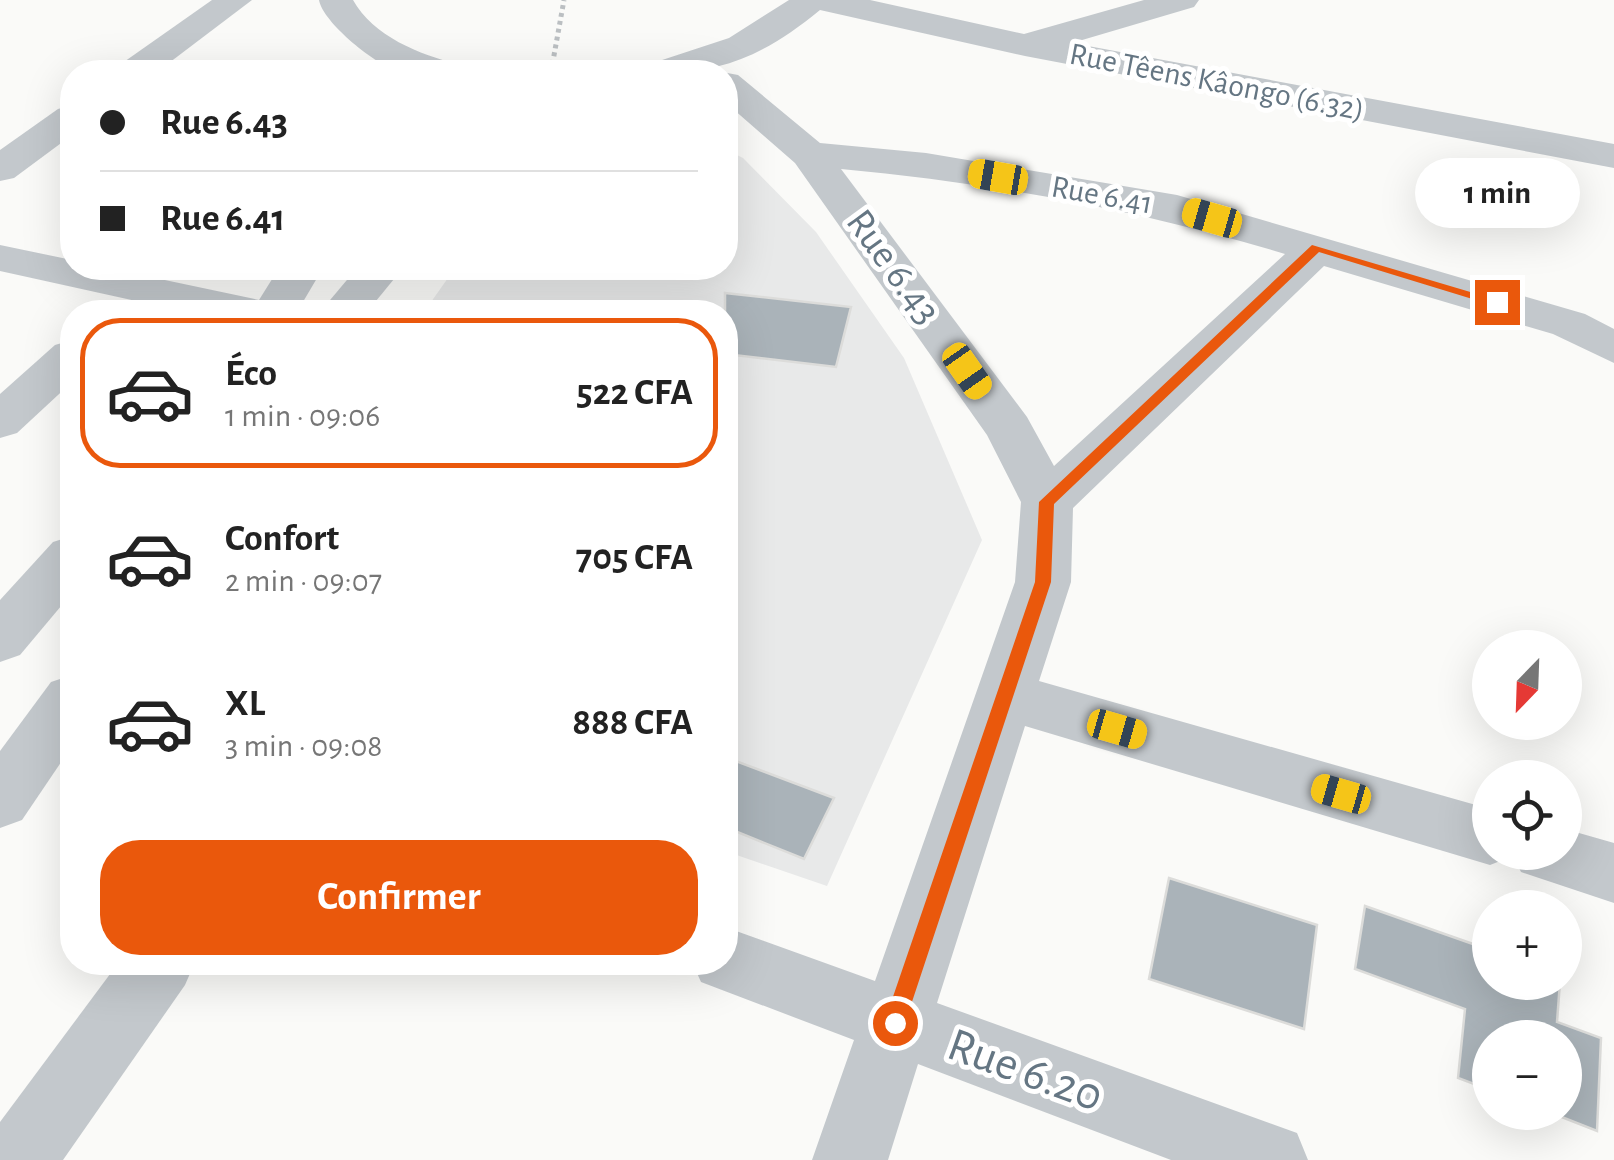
<!DOCTYPE html>
<html lang="fr">
<head>
<meta charset="utf-8">
<style>
  :root { --surface:#fff; --page:#f2f2f2; --text:#222; --muted:#767676; --line:#e0e0e0; --accent:#ea580c }
  body { margin:0; font-family:"Alegreya Sans",sans-serif; background:var(--page); color:var(--text); height:100vh; display:flex; flex-direction:column; font-size:38px; white-space:nowrap }
  * { box-sizing:border-box; margin:0 }
  p { font-size:32px; color:var(--muted) }
  .icon { flex:none; width:55px; height:55px; fill:none; stroke:currentColor; stroke-width:2; stroke-linecap:round; stroke-linejoin:round }
  .map { position:relative; flex:1; overflow:hidden }
  .panel { position:absolute; left:60px; top:300px; width:678px; height:675px; display:flex; flex-direction:column; background:var(--surface); border-radius:40px; box-shadow:0 10px 40px #0002 }
  .panel>* { flex:none }
  .banner { position:absolute; left:60px; top:60px; width:678px; height:220px; border-radius:40px; box-shadow:0 10px 40px #0002; display:grid; align-content:center; height:220px; padding:0 40px; background:var(--surface) }
  .needle { width:65px; rotate:203deg }
  .tools { position:absolute; left:1472px; top:630px; display:grid; gap:20px }
  .tools a { display:grid; place-items:center; width:110px; height:110px; border-radius:50%; background:var(--surface); box-shadow:0 10px 40px #0002; font-size:50px }
  .end { position:absolute; width:45px; height:45px; margin:-22px; border:12px solid #ea580c; background:#fff; box-shadow:0 0 0 5px #fff }
  .from { border-radius:50% }
  .bubble { position:absolute; height:70px; border-radius:35px; background:var(--surface); box-shadow:0 10px 40px #0002; font-size:32px; font-weight:700; line-height:70px; text-align:center }
  .car { position:absolute; width:30px; height:60px; margin:-30px -15px; border-radius:12px; box-shadow:0 0 8px 2px #0007; background:linear-gradient(#f5c518 24%,#345 0 40%,#f5c518 0 76%,#345 0 86%,#f5c518 0) }
  .banner b { display:flex; align-items:center; gap:35px; height:95px; font-size:38px }
  .banner b+b { border-top:2px solid var(--line) }
  .banner i { width:25px; height:25px; background:var(--text) }
  ul { padding:18px 0 0; list-style:none }
  li { display:flex; align-items:center; gap:30px; height:150px; margin:0 20px 15px; padding:0 20px; border:5px solid transparent; border-radius:40px }
  li div { flex:1 }
  li b { display:block; font-size:38px }
  li em { font-style:normal; font-weight:700 }
  li.current { border-color:var(--accent) }
  li>.icon { width:90px; height:90px; stroke-width:1.5 }
  .primary-button { display:flex; gap:20px; margin-top:auto; padding:20px 40px }
  .primary-button a { flex:1; height:115px; border-radius:40px; background:var(--accent); color:#fff; font-size:40px; font-weight:700; line-height:115px; text-align:center }
  .map>svg:first-child { display:block }
  .built { fill:#e8e9e9 }
  .building { fill:#aab3b9; stroke:#dcdcda; stroke-width:2.5 }
  .lines { fill:none; stroke-linecap:round; stroke-linejoin:round }
  .path { stroke:#bbbfc2; stroke-width:5; stroke-dasharray:4 4; stroke-linecap:butt }
  .minor { fill:#c3c8cc; fill-rule:evenodd }
  .route { fill:#ea580c }
  .labels { text-anchor:middle; dominant-baseline:central; stroke-width:10; stroke-linejoin:round; paint-order:stroke }
  .far-street-label { font-size:32px; fill:#657683; stroke:#fff }
  .street-label { font-size:40px; fill:#657683; stroke:#fff }
  .near-street-label { font-size:48px; fill:#657683; stroke:#fff }
</style>
</head>
<body>
<div class="map">
<svg width="1614" height="1160" viewBox="0 0 1614 1160">
  <rect width="100%" height="100%" fill="#fafaf8"/>
  <!-- built -->
  <path class="built" d="M725,149L743,158L816,232L904,358L982,540L827,886L725,851V312H424L455,268H725Z"/>
  <!-- building -->
  <g class="building">
    <path d="M725,293L851,307L836,367L725,354Z"/>
    <path d="M725,757L834,798L804,859L725,827Z"/>
    <path d="M1169,878L1317,925L1304,1029L1149,979Z"/>
    <path d="M1365,906L1490,950V982H1560L1557,1022L1601,1038L1597,1131L1549,1112H1565V1038H1490V1090L1458,1078L1465,1009L1355,969Z"/>
  </g>
  <g class="lines">
    <!-- path -->
    <path class="path" d="M551,72L564,0"/>
    <!-- minor -->
    <g class="minor">
      <path d="M212,0H252L157,72H116L121,64Z"/>
      <path d="M319,0H353C373,36 420,55 458,64L464,72C445,73 418,77 400,72C377,66 323,23 319,0Z"/>
      <path d="M789,0H870L1024,34L1144,0H1199L1194,7L1072,43L1614,144V168L1025,56L820,10C764,56 717,77 644,72L650,64L729,38Z"/>
      <path d="M722,72L738,75L820,143L926,153L1177,195L1585,314L1614,329V363L1553,334L1324,266L1073,508L1071,582L1039,681L1490,809V852H1565V829L1614,843V903L1521,872L1513,856L1490,865L1025,726L937,1003L1297,1133L1308,1160H1171L918,1064L888,1160H812L854,1040L701,982L692,962H725V927L875,981L1015,582L1021,502L987,435L795,163L725,102ZM841,169C992,183 1140,210 1285,254L1054,466L1027,417Z"/>
      <path d="M72,105V135L14,178L0,181V150L58,109Z"/>
      <path d="M0,245L72,260V268H108L259,300L279,268H323L297,312H186L0,271Z"/>
      <path d="M357,268H403L367,312H320Z"/>
      <path d="M72,340V382L17,433L0,438V394L55,345Z"/>
      <path d="M72,536V593L20,655L0,662V600L53,542Z"/>
      <path d="M72,675V746L22,820L0,828V751L51,682Z"/>
      <path d="M119,962H195L185,985L63,1160H0V1122Z"/>
    </g>
  </g>
  <!-- route -->
  <path class="route" d="M1312,245L1504,302L1492,305L1319,252L1054,504L1051,582L905,1023L902,1030H887L884,1023L1035,582L1039,502Z"/>
  <g class="labels">
    <!-- far-street labels -->
    <g class="far-street-label">
      <text transform="translate(1217 82) rotate(11)">Rue Têens Kâongo (6.32)</text>
      <text transform="translate(1102 195) rotate(10)">Rue 6.41</text>
    </g>
    <!-- street labels -->
    <g class="street-label">
      <text transform="translate(893 267) rotate(54)">Rue 6.43</text>
    </g>
    <!-- near-street labels -->
    <g class="near-street-label">
      <text transform="translate(1025 1071) rotate(20)">Rue 6.20</text>
    </g>
  </g>
</svg>
<div class="tools">
<a><svg class="needle" viewBox="-14 -14 28 28"><path d="M0-13l5 13h-10z" fill="#e53935"/><path d="M0 13l5-13h-10z" fill="#767676"/></svg></a>
<a><svg class="icon" aria-label="locate" viewBox="0 0 24 24"><circle cx="12" cy="12" r="6"/><path d="M12 2v4M12 18v4M2 12h4M18 12h4"/></svg></a>
<a>+</a>
<a>−</a>
</div>
<i class="end from" style="left:895px;top:1023px"></i>
<i class="end" style="left:1497px;top:302px"></i>
<div class="bubble" style="left:1415px;top:158px;width:165px">1 min</div>
<i class="car" style="left:998px;top:177px;rotate:280deg"></i>
<i class="car" style="left:1212px;top:218px;rotate:286deg"></i>
<i class="car" style="left:967px;top:371px;rotate:145deg"></i>
<i class="car" style="left:1117px;top:729px;rotate:106deg"></i>
<i class="car" style="left:1341px;top:794px;rotate:286deg"></i>
<div class="banner">
<b><i class="from"></i>Rue 6.43</b>
<b><i></i>Rue 6.41</b>
</div>
<section class="panel">
<ul>
<li class="current"><svg class="icon" aria-label="car" viewBox="0 0 24 24"><path d="M5 17H2v-5l4-1 3-4h7l3 4 3 1v5h-3M9 17h6M6 11h13"/><circle cx="7" cy="17" r="2"/><circle cx="17" cy="17" r="2"/></svg><div><b>Éco</b><p>1 min · 09:06</p></div><em>522 CFA</em></li>
<li><svg class="icon" aria-label="car" viewBox="0 0 24 24"><path d="M5 17H2v-5l4-1 3-4h7l3 4 3 1v5h-3M9 17h6M6 11h13"/><circle cx="7" cy="17" r="2"/><circle cx="17" cy="17" r="2"/></svg><div><b>Confort</b><p>2 min · 09:07</p></div><em>705 CFA</em></li>
<li><svg class="icon" aria-label="car" viewBox="0 0 24 24"><path d="M5 17H2v-5l4-1 3-4h7l3 4 3 1v5h-3M9 17h6M6 11h13"/><circle cx="7" cy="17" r="2"/><circle cx="17" cy="17" r="2"/></svg><div><b>XL</b><p>3 min · 09:08</p></div><em>888 CFA</em></li>
</ul>
<div class="primary-button"><a>Confirmer</a></div>
</section>
</div>
</body>
</html>
